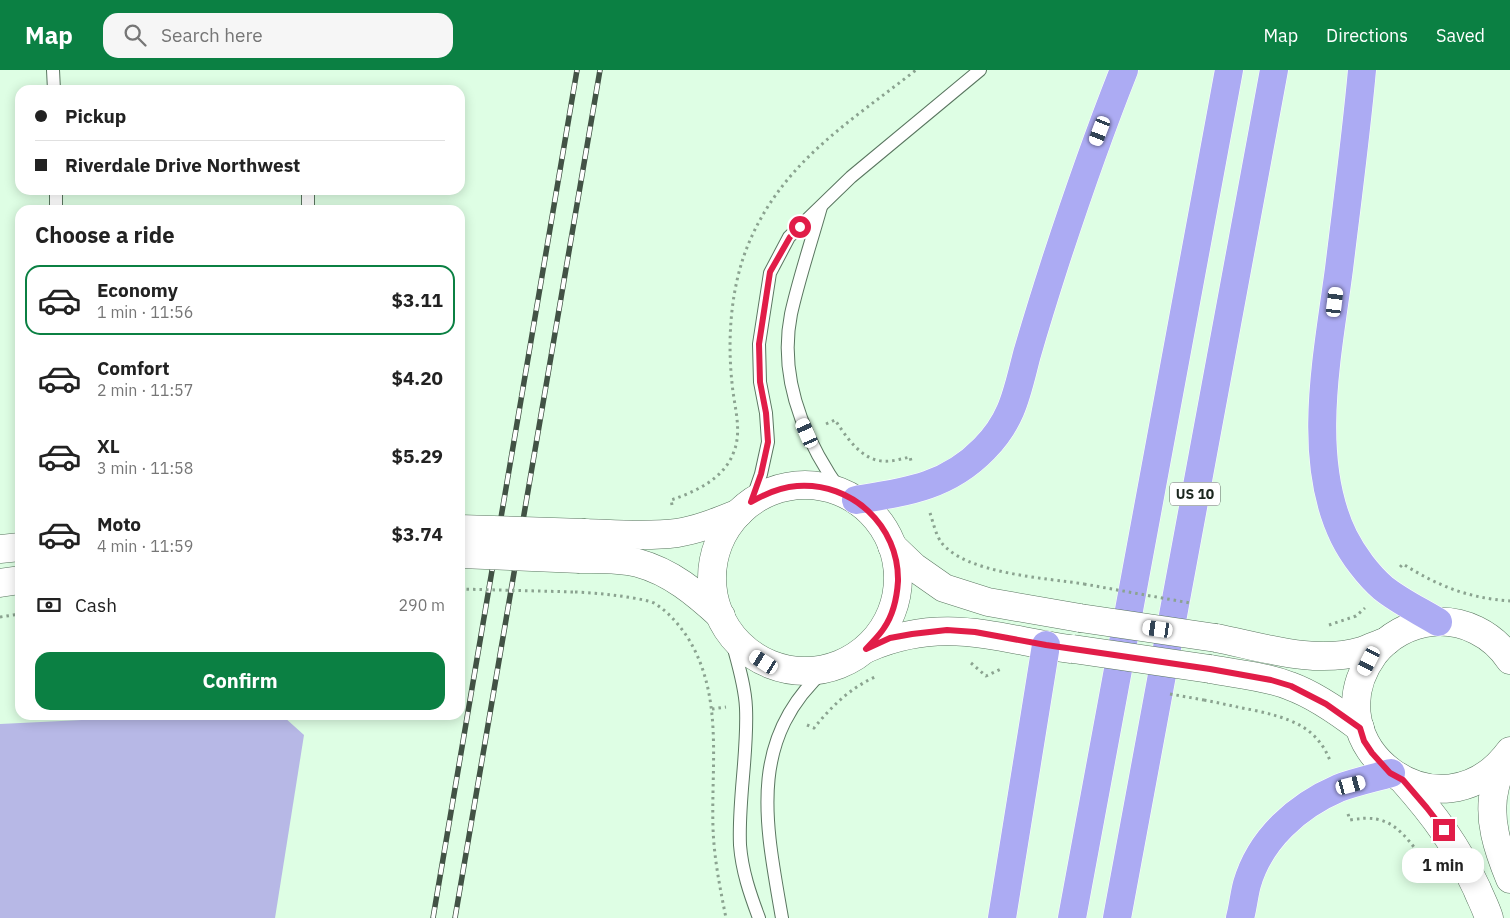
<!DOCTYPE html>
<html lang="en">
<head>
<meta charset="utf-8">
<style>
  :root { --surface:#fff; --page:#f6f6f6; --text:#222; --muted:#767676; --line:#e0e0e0; --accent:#0b8043 }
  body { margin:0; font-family:"IBM Plex Sans",sans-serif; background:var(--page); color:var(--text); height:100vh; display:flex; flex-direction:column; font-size:19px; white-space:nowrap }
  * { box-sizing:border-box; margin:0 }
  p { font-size:16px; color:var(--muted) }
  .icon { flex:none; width:28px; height:28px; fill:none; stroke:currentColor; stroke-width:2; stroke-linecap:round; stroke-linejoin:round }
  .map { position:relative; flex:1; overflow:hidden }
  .details { position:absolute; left:15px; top:135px; width:450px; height:515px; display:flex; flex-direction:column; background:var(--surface); border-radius:15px; box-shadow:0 2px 12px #0003 }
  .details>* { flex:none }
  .top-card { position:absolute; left:15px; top:15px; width:450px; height:110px; border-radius:15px; box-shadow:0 2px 12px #0003; display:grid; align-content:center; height:110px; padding:0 20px; background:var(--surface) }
  .end { position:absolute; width:22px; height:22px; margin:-11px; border:6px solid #e11d48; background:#fff; box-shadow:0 0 0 2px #fff }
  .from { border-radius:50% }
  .bubble { position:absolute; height:35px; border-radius:15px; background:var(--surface); box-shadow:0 2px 12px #0003; font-size:16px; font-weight:700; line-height:35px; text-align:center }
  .car { position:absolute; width:15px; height:30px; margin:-15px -8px; border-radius:6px; box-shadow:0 0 4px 1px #0007; background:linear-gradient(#fff 24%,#345 0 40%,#fff 0 76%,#345 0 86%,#fff 0) }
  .top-card b { display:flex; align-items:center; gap:18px; height:48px; font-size:19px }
  .top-card b+b { border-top:1px solid var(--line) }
  .top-card i { width:12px; height:12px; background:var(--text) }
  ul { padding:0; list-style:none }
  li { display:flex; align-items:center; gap:15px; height:70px; margin:0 10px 8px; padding:0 10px; border:2px solid transparent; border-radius:15px }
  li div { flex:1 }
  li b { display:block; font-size:19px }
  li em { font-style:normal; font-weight:700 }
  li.on { border-color:var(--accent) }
  li>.icon { width:45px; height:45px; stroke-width:1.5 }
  h2 { padding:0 20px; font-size:22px; line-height:60px }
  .pay { display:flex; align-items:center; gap:12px; height:55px; padding:0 20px; font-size:19px }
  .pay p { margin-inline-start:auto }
  .primary-button { display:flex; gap:10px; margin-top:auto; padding:10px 20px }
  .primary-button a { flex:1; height:58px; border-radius:15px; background:var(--accent); color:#fff; font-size:20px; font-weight:700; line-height:58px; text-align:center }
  header { display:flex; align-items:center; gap:30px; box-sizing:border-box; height:70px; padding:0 25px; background:var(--accent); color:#fff }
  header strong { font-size:24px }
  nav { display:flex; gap:28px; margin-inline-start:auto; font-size:18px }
  .search { width:350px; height:45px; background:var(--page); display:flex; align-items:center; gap:12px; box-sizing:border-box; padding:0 18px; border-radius:15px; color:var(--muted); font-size:19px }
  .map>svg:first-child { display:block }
  .water { fill:#b7b8e6 }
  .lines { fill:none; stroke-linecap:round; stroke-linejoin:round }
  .service-casing { stroke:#5a7660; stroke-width:14 }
  .tertiary-casing { stroke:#5a7660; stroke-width:29 }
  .motorway-casing { stroke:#fff; stroke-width:29 }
  .path { stroke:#8ba390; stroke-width:3; stroke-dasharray:2.5 4; stroke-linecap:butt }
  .service { stroke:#fff; stroke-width:12 }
  .tertiary { stroke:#fff; stroke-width:28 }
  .motorway { stroke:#acabf3; stroke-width:28 }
  .rail-casing { stroke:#425245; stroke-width:5.5 }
  .rail { stroke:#fff; stroke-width:4; stroke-dasharray:11; stroke-linecap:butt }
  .tertiary-bridge-casing { stroke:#5a7660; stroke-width:29; stroke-linecap:butt }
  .path-bridge { stroke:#8ba390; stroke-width:3; stroke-dasharray:2.5 4; stroke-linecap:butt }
  .tertiary-bridge { stroke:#fff; stroke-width:28 }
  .route { stroke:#e11d48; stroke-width:6 }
  .labels { text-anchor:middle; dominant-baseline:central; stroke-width:5; stroke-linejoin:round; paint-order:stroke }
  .shield { fill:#fff; stroke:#5f6862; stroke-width:1 }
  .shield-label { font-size:14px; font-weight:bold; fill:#1b271e }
</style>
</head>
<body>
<header>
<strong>Map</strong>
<div class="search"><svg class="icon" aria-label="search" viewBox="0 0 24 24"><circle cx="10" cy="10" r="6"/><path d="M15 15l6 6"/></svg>Search here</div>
<nav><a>Map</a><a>Directions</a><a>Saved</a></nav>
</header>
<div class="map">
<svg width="1510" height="848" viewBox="0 0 1510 848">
  <rect width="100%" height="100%" fill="#defee4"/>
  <!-- water -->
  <path class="water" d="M184,645H270L284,647L304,665L275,848H0V654Z"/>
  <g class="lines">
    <!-- service casing -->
    <g class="service-casing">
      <g id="service">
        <path d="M53,0L54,20"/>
        <path d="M56,120V140"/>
        <path d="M308,120V140"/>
        <path d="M821,137C811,173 799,208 791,244C778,309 805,371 842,423"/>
        <path d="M751,433L761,404L768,372L766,343L760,312L759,274L770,203L789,167L851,107L980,0"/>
        <path d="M729,560C735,585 745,612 746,638C748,684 738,729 740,775C742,801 750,824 759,848"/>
        <path d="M782,848C766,755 746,670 826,599"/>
      </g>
    </g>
    <!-- tertiary casing -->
    <g class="tertiary-casing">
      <g id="tertiary">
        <circle cx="805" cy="508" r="93"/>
        <path d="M585,463C615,464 646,467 677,463C698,460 719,451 739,443"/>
        <path d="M892,476L914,497L944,518L988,532L1080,548"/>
        <path d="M0,479L20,477"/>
        <path d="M580,489C599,489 619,488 638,493C671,502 696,523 721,546"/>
        <path d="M0,513L20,510"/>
        <path d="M1216,568C1262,577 1315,595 1362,581C1370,578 1379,574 1387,571"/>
        <path d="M868,578C943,546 994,568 1070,579"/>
        <path d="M1510,590C1493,564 1463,549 1432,552C1410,554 1388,566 1374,584C1308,675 1441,775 1510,681"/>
        <path d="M1210,599C1236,604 1265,606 1290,616C1315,625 1339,642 1360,658"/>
        <path d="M1503,690C1501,699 1497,708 1495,717C1487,748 1498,780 1510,809"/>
        <path d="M1403,710C1434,745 1457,776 1477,819C1481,829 1486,838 1489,848"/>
      </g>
    </g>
    <!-- motorway casing -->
    <g class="motorway-casing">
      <g id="motorway">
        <path d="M1362,0C1356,66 1347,133 1339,199C1328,283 1305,388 1344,467C1353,485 1368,505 1383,518C1399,531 1420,541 1438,552"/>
        <path d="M856,430C906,422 947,417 984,379C1013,350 1017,322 1027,284C1036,253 1046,221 1056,190C1077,126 1099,63 1124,0"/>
        <path d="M1002,848L1046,575"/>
        <path d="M1072,848L1229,0"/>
        <path d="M1117,848L1274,0"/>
        <path d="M1240,848C1243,837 1244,825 1247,814C1260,769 1297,736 1339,718C1355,712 1374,708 1391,703"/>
      </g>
    </g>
    <!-- path -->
    <g class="path">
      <path d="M826,354L835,350C846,366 860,389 882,391C891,392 901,389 910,387L911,391"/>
      <path d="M672,435L671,430C695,422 723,409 733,384C743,361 734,337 732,313C727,266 731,212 751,168C786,90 851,51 916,0"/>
      <path d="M930,443C933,452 936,465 941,472C965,504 1047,508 1084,514"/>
      <path d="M1400,497L1403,494C1438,516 1468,528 1510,531"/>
      <path d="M575,522C597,523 617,525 639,529C644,530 649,531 654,533C667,541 677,552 686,565C724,623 711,692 713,758C714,788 720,818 726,848"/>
      <path d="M0,547L20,544"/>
      <path d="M1329,555L1356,546L1365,538"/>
      <path d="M971,593L986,606L1003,598"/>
      <path d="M1204,630C1220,633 1236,637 1253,640C1288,648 1317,655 1331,693"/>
      <path d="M712,639L726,637"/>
      <path d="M807,655L814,658C831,637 850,618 875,607"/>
      <path d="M1348,744L1350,750C1392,742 1402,763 1426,792L1430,789"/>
    </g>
    <!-- service -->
    <use href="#service" class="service"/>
    <!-- tertiary -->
    <use href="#tertiary" class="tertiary"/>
    <!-- motorway -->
    <use href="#motorway" class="motorway"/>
    <!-- rail casing -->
    <g class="rail-casing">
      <g id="rail">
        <path d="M433,848L577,0"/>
        <path d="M455,848L600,0"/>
      </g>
    </g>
    <!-- rail -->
    <use href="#rail" class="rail"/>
    <!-- tertiary-bridge casing -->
    <g class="tertiary-bridge-casing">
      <g id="tertiary-bridge">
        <path d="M460,459L585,463"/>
        <path d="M460,484L580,489"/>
        <path d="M1080,548L1216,568"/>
        <path d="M1073,579L1210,599"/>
      </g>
    </g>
    <!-- path-bridge -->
    <g class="path-bridge">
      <path d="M1084,514L1190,533"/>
      <path d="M460,519L575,522"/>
      <path d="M1170,624L1204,630"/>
    </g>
    <!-- tertiary-bridge -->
    <use href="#tertiary-bridge" class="tertiary-bridge"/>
  </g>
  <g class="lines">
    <!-- route -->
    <path class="route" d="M800,157L790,167L770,202L759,274L760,312L766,343L768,372L761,404L751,432C765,424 780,417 797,416C852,412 899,456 898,511C897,527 893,545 884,558C879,566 872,572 866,579L890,568L912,564L947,560L975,562L1046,575L1210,599L1271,610L1291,616L1326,634L1360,658L1364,671L1372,683L1390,703L1403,710L1427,738L1444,760"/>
  </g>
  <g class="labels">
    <!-- shield labels -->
    <rect class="shield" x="1170" y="412.5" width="50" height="23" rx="4"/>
    <g class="shield-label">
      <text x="1195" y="424">US 10</text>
    </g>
  </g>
</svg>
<i class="end from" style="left:800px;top:157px"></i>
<i class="end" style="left:1444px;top:760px"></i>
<div class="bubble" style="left:1402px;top:778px;width:82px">1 min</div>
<i class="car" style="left:1100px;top:61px;rotate:201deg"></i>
<i class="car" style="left:1335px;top:232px;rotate:7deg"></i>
<i class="car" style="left:807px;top:363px;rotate:336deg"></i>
<i class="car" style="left:1158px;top:559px;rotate:278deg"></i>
<i class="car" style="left:1369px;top:591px;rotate:207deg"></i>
<i class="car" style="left:764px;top:592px;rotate:302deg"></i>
<i class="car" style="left:1351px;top:715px;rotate:75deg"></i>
<div class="top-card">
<b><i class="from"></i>Pickup</b>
<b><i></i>Riverdale Drive Northwest</b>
</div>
<section class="details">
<h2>Choose a ride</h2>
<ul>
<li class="on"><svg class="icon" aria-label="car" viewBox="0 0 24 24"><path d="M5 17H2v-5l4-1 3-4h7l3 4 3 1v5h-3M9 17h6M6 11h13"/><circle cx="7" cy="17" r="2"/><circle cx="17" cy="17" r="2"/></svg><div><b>Economy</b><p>1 min · 11:56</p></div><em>$3.11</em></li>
<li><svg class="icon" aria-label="car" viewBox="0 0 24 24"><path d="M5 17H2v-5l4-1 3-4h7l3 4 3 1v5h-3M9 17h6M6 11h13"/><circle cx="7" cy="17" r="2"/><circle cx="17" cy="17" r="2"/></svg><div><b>Comfort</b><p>2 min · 11:57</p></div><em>$4.20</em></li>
<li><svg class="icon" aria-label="car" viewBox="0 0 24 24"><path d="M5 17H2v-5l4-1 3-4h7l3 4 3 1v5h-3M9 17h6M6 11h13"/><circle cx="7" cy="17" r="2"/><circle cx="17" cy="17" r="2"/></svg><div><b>XL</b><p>3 min · 11:58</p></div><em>$5.29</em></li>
<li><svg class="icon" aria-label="car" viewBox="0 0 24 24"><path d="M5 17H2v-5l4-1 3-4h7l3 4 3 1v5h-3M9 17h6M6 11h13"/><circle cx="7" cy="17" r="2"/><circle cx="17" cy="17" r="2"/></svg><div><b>Moto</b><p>4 min · 11:59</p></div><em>$3.74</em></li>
</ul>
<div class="pay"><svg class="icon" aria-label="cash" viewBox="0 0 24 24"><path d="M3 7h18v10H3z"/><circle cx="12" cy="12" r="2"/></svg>Cash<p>290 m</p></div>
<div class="primary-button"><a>Confirm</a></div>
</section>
</div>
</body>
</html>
